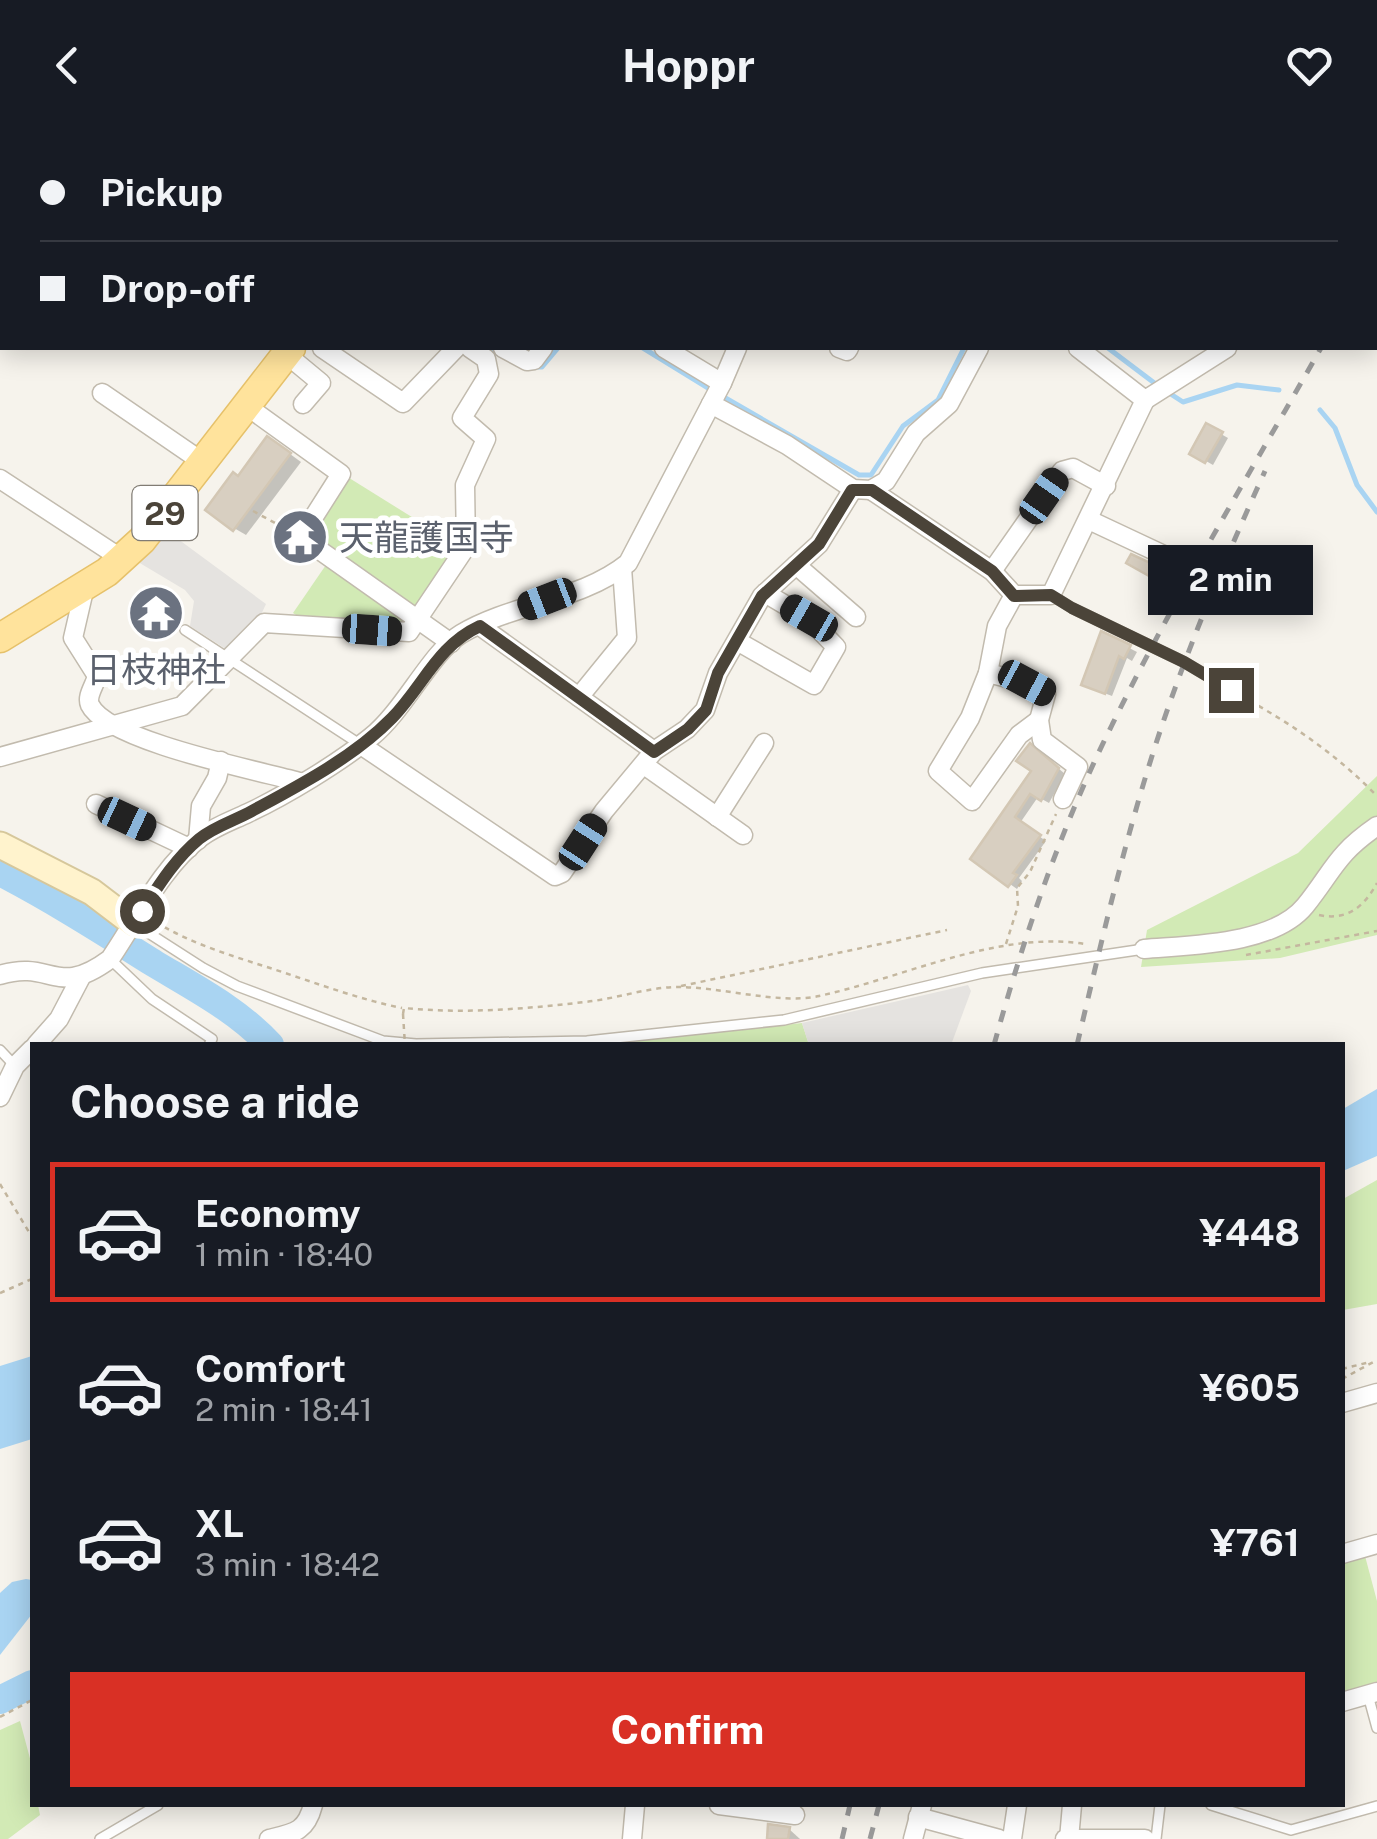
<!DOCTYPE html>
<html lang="en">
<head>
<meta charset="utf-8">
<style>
  :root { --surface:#171b24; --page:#20242c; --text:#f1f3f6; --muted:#9ea1a6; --line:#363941; --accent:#d93025 }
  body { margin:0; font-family:"Public Sans","Noto Sans JP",sans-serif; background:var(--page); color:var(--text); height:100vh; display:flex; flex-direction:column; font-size:38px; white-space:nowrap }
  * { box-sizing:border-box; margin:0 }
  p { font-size:32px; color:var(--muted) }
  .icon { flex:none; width:55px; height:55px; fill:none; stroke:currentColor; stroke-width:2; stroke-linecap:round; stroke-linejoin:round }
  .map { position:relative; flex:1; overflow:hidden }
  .panel { position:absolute; left:30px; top:912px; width:1315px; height:765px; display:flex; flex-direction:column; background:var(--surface); border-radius:0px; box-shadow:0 5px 25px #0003 }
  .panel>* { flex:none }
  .hud { position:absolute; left:0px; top:0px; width:1378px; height:220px; box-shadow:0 5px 25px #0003; display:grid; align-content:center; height:220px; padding:0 40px; background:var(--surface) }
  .end { position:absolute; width:45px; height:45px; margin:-22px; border:12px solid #4b4439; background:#fff; box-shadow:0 0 0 5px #fff }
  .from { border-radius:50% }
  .bubble { position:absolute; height:70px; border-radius:0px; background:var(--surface); box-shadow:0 5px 25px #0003; font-size:32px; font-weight:700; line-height:70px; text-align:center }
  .car { position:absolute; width:30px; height:60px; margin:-30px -15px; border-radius:12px; box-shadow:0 0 8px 2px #0007; background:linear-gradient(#222 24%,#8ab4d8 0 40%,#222 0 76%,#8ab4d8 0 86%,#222 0) }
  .hud b { display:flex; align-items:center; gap:35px; height:95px; font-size:38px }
  .hud b+b { border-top:2px solid var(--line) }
  .hud i { width:25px; height:25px; background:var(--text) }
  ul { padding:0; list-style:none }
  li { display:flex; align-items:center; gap:30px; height:140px; margin:0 20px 15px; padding:0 20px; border:5px solid transparent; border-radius:0px }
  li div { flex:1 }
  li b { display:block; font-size:38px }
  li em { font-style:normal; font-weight:700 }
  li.active { border-color:var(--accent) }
  li>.icon { width:90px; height:90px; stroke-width:1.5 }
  h2 { padding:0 40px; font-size:45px; line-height:120px }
  .cta { display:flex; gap:20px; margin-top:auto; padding:20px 40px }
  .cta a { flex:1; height:115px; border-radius:0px; background:var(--accent); color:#fff; font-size:40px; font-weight:700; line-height:115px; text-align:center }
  header { display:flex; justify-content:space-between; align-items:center; height:130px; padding:0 40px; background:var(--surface); font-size:45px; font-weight:700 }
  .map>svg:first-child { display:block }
  .green { fill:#d2eab5 }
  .parking { fill:#e5e3e0 }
  .water { fill:#a9d4f2 }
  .shadow { fill:#0003 }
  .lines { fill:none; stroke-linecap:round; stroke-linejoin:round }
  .stream { stroke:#a9d4f2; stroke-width:5 }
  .river { stroke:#a9d4f2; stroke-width:28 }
  .building { fill:#d8cfc1; stroke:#d3c7b4; stroke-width:2.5 }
  .lane-casing { stroke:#c2bbae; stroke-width:12 }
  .street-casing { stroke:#c2bbae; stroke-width:21 }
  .secondary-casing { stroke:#d6c79b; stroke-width:29 }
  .primary-casing { stroke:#e6c16a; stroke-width:31 }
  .path { stroke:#c4b79f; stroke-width:2.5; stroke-dasharray:5 5; stroke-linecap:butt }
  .lane { stroke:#fff; stroke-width:9 }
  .street { stroke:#fff; stroke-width:18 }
  .secondary { stroke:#fff3cd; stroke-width:25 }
  .primary { stroke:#ffe39c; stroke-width:28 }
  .rail { stroke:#9a9a9a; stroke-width:5; stroke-dasharray:12 12; stroke-linecap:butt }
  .path-bridge { stroke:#c4b79f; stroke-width:2.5; stroke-dasharray:5 5; stroke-linecap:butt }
  .route { stroke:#4b4439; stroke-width:12 }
  .labels { text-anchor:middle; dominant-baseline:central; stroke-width:10; stroke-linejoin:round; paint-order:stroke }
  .shield { fill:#fff; stroke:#817c74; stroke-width:2.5 }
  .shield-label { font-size:32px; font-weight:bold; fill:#4b4439 }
  .worship-label { font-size:35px; fill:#5b616d; stroke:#fff; text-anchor:start }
</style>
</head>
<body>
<header><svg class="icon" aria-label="back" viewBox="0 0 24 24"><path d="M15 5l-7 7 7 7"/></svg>Hoppr<svg class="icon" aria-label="heart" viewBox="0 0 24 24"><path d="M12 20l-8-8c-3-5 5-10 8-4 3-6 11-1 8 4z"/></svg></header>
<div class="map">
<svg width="1377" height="1709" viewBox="0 0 1377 1709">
  <rect width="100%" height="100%" fill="#f6f3ec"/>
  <!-- green -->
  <g class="green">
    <path d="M346,346L460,417L416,483L309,405Z"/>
    <path d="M328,432L411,490L406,496L305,491L293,483Z"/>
    <path d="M1377,646V805L1280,828L1141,837L1147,800L1298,723Z"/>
    <path d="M802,893L809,915H601Z"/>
    <path d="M1377,1050V1174L1343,1180V1069Z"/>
    <path d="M1365,1426L1377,1471V1556L1343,1565V1432Z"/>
    <path d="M20,1591L32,1636V1675H38L40,1685L8,1709H0V1600Z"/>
  </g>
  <!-- parking -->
  <g class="parking">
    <path d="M163,398L266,474L259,489L229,521L190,496L194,471L185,460L133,429Z"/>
    <path d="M968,855L971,861L951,915H809L802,893Z"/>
  </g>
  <!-- water -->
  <g class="water">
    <path d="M1377,959V1026L1343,1041V979Z"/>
    <path d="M32,1226V1309L0,1319V1236Z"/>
    <path d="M26,1449L32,1450V1484L0,1525V1463L12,1452Z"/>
  </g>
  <!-- shadow -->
  <g class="shadow">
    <path d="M1377,4V48L1375,46Z"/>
    <path d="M1207,296L1228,308L1213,335L1192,323Z"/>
    <path d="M279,316L301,332L246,405L234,398L239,348Z"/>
    <path d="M150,470L169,480L163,490L145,480Z"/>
    <path d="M1102,504L1137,522L1132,531L1127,528L1112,566L1091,558Z"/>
    <path d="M1037,620L1065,644L1049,673L1038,667L1020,693L1046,711L1019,748L1022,751L1017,759L973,728L1034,640Z"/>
    <path d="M789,1699L800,1709H769Z"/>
  </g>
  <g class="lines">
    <!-- stream -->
    <g class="stream">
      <path d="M1054,2V0"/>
      <path d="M487,218L502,226"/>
      <path d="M643,218L713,261"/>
      <path d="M1108,218L1157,255"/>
      <path d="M535,237H542L558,218"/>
      <path d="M1166,261L1183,272L1237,255L1279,260"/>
      <path d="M722,266L859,345H871L903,296L938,270L964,218"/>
      <path d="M1320,280L1335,298L1357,355L1377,382"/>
    </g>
    <!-- river -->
    <g class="river">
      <path d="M0,742C54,770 104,802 155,834C195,858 239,881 270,915"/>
      <path d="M0,1570L32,1554"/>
    </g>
  </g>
  <!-- building -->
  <g class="building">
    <path d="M1206,293L1223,302L1205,333L1189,324Z"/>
    <path d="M267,306L291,323L233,401L205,380L233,342L238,346Z"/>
    <path d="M1131,424L1157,436L1151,447L1126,433Z"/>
    <path d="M149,466L163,473L155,488L142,481Z"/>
    <path d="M1101,501L1131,515L1124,529L1119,526L1105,564L1081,555Z"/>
    <path d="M1030,613L1059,638L1041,671L1030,664L1015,687L1041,705L1013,743L1017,745L1008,757L970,729L1031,641L1016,631Z"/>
    <path d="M768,1694L790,1697L788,1709H767Z"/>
  </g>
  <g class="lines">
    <!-- lane casing -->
    <g class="lane-casing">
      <g id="lane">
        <path d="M378,0L382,2"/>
        <path d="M1051,465L1072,478L1184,532L1231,560"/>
        <path d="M185,500L361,615"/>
        <path d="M136,795L203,838L237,856L383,911L416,914L587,911L784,890L982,843L1144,819"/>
        <path d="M110,829L152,869L212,909L209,915"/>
        <path d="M0,920L15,936"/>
        <path d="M1368,1565L1377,1598"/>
        <path d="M1211,1675L1291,1700L1377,1676"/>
        <path d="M100,1709L158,1675"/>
        <path d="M1156,1709L1160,1675"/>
      </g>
    </g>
    <!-- street casing -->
    <g class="street-casing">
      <g id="street">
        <path d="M510,0L525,2"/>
        <path d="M565,0L570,2"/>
        <path d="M135,2V0"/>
        <path d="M762,2L763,0"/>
        <path d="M1186,2L1193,0"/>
        <path d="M1298,2L1299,0"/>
        <path d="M0,54L2,57"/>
        <path d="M0,199L2,195"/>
        <path d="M322,218L403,273L456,218"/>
        <path d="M503,218L527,231L534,230L543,218"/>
        <path d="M664,218L722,253"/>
        <path d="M839,218L847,221L849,218"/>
        <path d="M1078,218L1145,270L1227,218"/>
        <path d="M286,224L321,253L303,274"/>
        <path d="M102,263L204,333"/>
        <path d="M711,274L787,315L853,359L871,360L886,351L916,303L949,274L979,218"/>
        <path d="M248,277L341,344L301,407L451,513"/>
        <path d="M0,349L122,429"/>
        <path d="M871,360L992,441L1014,465H1051L1145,270"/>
        <path d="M1089,390L1187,436"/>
        <path d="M796,435L856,487"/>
        <path d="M992,441L1062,341L1073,338L1106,356"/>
        <path d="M85,456L73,508L97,546C95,555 86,566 90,575C107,611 260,641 300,652"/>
        <path d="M1014,465L997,496L988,543L970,588L938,641L972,671L1019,605L1039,590"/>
        <path d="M480,496L654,621"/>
        <path d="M737,511L814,555L836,517L809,489L765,463"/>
        <path d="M988,543L1027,553L1046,564L1039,590L1042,610L1078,637L1063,669"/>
        <path d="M579,567L627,508L622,438"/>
        <path d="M361,615L555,746L562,743L604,681L654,621L687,599L705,580L718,543L762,466L819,414L853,359"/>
        <path d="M0,627L182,576L264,493L409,502L466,417L465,355L486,309L462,288L489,244L486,229L470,218"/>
        <path d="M644,635L743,705"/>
        <path d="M96,674L189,718"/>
        <path d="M717,687L764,613"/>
        <path d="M198,710L201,676L217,648L221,631"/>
        <path d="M1144,819C1190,815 1273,815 1305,776C1334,740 1335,725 1377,696"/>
        <path d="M0,845C52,829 56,869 110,829C138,788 161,738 201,707C216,696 231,691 248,683C286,665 339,633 371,607C404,581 431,522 461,504C513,473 581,471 628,433L722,253L737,218"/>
        <path d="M36,915L59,889L81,847"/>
        <path d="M0,967L15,936L32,919"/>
        <path d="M1342,1273L1377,1263"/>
        <path d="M1342,1424L1377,1414"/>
        <path d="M1342,1572L1377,1562"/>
        <path d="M719,1675L795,1685"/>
        <path d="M918,1687L999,1709"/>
        <path d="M269,1709C294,1703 306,1702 313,1675"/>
        <path d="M632,1709L635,1675"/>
        <path d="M913,1709L922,1675"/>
        <path d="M1012,1709L1017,1675"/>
        <path d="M1065,1709H1145"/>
        <path d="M1069,1709L1072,1675"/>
      </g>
    </g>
    <!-- secondary casing -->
    <g class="secondary-casing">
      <path id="secondary" d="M0,715L92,762L134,794"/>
    </g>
    <!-- primary casing -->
    <g class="primary-casing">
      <g id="primary">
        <path d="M492,2L495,0"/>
        <path d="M0,508L107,442L142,410L291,218"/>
      </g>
    </g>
    <!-- path -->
    <g class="path">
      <path d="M253,381L286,399"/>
      <path d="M1241,566C1292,594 1336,624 1377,666"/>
      <path d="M1319,785C1347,791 1364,777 1377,753"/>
      <path d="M156,792C191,814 233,826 273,839C316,853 358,869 402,878"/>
      <path d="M1006,814L1018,776L1017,758L1030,742L1056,684"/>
      <path d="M1246,825L1377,801"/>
      <path d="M681,856L947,800"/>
      <path d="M403,884L404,878C465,884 524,879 585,872C615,869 645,858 675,857C718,856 779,875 819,866C903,848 998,800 1085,814"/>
      <path d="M0,1054L32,1107"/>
      <path d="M0,1163L32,1149"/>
      <path d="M1342,1239L1370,1232"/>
      <path d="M1342,1249L1377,1230"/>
      <path d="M0,1587L32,1570"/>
    </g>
    <!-- lane -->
    <use href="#lane" class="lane"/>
    <!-- street -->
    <use href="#street" class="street"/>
    <!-- secondary -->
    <use href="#secondary" class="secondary"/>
    <!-- primary -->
    <use href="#primary" class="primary"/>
    <!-- rail -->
    <g class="rail">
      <path d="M1375,122L1377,119"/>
      <path d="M994,915C1024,806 1061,697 1112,595C1175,466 1250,343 1321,218"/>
      <path d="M1077,915C1100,818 1122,721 1152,626C1183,528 1223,434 1265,341"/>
      <path d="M842,1709L850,1675"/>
      <path d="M870,1709L879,1675"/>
    </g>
    <!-- path-bridge -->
    <path class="path-bridge" d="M403,884L405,915"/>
  </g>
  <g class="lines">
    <!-- route -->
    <path class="route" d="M142,781C159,755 175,729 199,709C215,696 234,691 252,681C300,655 354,627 392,588C424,555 437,516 480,496L654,622L688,599L706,580L718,543L762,466L819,414L852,360H872L992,441L1014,466L1051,465L1072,478L1184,532L1231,560"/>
  </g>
  <!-- icons -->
  <defs>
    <g id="temple-disc" transform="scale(2.875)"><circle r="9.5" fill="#6b7280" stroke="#fff"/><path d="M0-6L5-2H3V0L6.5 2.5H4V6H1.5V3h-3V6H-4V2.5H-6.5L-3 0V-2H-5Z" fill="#fff"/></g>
  </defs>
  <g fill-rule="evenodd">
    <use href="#temple-disc" x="300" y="407"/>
    <use href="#temple-disc" x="156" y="483"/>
  </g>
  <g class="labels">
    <!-- shield labels -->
    <rect class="shield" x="132.5" y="356" width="65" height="54" rx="8"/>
    <g class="shield-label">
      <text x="165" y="383">29</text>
    </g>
    <!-- worship labels -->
    <g class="worship-label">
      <text x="339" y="407">天龍護国寺</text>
      <text x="156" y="539" text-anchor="middle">日枝神社</text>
    </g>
  </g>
</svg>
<i class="end from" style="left:142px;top:781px"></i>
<i class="end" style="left:1231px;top:560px"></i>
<div class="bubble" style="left:1148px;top:415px;width:165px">2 min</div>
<i class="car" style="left:1044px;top:366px;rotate:35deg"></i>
<i class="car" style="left:547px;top:469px;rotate:249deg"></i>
<i class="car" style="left:809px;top:488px;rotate:300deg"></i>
<i class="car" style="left:372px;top:500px;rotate:94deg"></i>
<i class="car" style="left:1027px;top:553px;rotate:118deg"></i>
<i class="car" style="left:127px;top:689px;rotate:115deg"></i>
<i class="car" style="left:583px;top:712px;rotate:33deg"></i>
<div class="hud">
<b><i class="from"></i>Pickup</b>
<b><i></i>Drop-off</b>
</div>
<section class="panel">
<h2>Choose a ride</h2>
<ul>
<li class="active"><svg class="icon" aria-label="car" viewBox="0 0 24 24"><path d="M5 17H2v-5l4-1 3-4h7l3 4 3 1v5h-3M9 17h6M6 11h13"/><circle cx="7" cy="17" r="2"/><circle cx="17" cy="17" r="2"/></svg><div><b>Economy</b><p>1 min · 18:40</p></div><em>¥448</em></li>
<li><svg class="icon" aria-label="car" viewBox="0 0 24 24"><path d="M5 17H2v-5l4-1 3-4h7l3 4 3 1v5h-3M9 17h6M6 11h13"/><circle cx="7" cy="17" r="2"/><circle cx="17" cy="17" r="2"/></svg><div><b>Comfort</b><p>2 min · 18:41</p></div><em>¥605</em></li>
<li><svg class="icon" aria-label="car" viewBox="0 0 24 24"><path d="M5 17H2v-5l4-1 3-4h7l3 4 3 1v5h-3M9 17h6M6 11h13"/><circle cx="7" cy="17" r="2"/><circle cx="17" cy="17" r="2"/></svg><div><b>XL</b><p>3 min · 18:42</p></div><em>¥761</em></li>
</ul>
<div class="cta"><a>Confirm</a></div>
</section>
</div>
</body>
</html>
